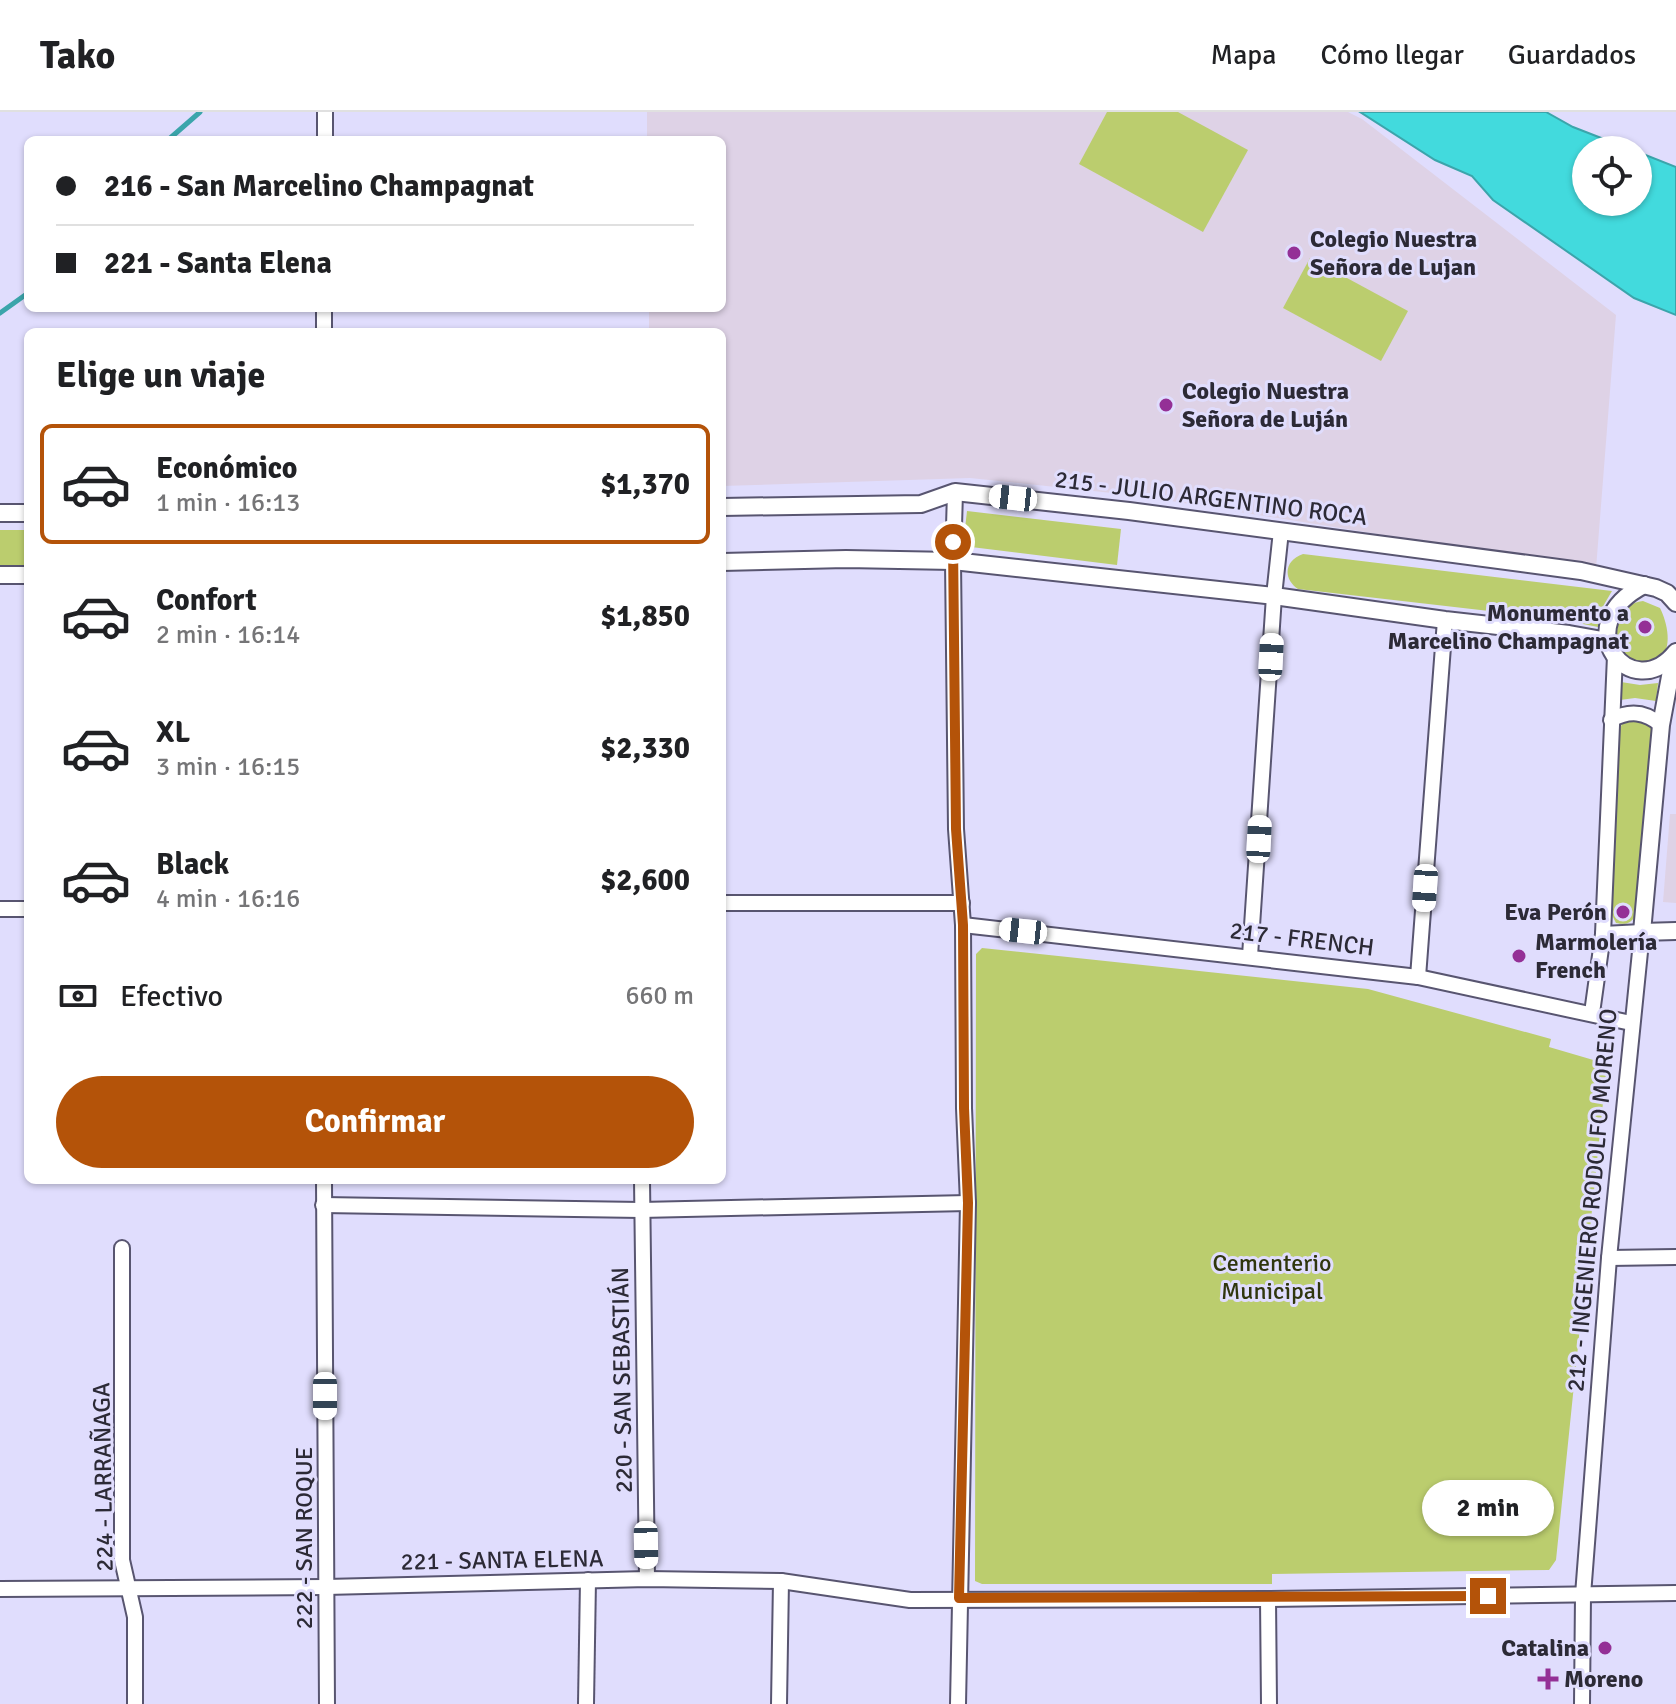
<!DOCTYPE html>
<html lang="es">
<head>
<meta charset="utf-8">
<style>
  :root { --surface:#fff; --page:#f6f6f6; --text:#202124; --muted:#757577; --line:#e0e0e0; --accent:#b45309 }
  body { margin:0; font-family:Signika,sans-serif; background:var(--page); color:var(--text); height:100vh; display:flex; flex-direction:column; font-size:30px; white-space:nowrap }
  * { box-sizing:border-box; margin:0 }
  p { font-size:26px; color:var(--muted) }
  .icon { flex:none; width:44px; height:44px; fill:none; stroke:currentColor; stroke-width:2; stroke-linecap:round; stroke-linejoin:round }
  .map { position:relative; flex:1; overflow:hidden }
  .panel { position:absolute; left:24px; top:216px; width:702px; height:856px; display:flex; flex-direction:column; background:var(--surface); border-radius:12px; box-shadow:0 2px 6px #0004 }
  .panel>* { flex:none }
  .top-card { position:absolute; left:24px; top:24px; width:702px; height:176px; border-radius:12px; box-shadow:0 2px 6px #0004; display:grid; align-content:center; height:176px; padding:0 32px; background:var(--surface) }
  .fabs { position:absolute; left:1572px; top:24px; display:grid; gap:16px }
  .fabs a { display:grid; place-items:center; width:80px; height:80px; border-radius:50%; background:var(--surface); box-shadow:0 2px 6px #0004; font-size:40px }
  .end { position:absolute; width:36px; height:36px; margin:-18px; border:10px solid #b45309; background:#fff; box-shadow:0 0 0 4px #fff }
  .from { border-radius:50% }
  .bubble { position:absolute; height:56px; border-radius:28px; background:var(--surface); box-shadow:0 2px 6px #0004; font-size:26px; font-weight:700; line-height:56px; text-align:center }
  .car { position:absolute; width:24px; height:48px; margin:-24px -12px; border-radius:10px; box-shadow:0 0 6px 2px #0007; background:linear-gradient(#fff 24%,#345 0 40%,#fff 0 76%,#345 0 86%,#fff 0) }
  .top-card b { display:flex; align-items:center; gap:28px; height:76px; font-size:30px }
  .top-card b+b { border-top:2px solid var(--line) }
  .top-card i { width:20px; height:20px; background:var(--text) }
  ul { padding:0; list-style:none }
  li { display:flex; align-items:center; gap:24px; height:120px; margin:0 16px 12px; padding:0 16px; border:4px solid transparent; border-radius:12px }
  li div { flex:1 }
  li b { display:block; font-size:30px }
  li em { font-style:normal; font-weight:700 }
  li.on { border-color:var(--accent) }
  li>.icon { width:72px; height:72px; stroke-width:1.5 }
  h2 { padding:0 32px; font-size:36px; line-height:96px }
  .pay { display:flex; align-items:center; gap:20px; height:88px; padding:0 32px; font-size:30px }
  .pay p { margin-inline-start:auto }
  .primary-button { display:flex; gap:16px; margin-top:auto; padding:16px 32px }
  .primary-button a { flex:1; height:92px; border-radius:48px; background:var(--accent); color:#fff; font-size:32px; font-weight:700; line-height:92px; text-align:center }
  header { display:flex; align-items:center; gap:48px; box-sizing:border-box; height:112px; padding:0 40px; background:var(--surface); border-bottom:2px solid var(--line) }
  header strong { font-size:38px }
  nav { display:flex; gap:44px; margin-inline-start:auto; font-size:28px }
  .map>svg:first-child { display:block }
  .education { fill:#ded2e6 }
  .green { fill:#bbcd6e }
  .water { fill:#42dadd; stroke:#3ba5ab; stroke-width:2 }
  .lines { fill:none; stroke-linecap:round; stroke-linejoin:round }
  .stream { stroke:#3ba5ab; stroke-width:5 }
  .minor-casing { stroke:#585570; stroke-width:18 }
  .tertiary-casing { stroke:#585570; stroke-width:20 }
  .minor { stroke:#fff; stroke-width:14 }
  .tertiary { stroke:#fff; stroke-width:16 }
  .route { stroke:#b45309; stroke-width:10 }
  .poi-dot { fill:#943096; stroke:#e0ddfd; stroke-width:3 }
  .labels { text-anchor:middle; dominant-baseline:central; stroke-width:6; stroke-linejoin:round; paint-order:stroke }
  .poi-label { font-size:24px; font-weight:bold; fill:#2c2a36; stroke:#e0ddfd; text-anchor:start }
  .street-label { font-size:24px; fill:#2c2a36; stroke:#e0ddfd }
  .park-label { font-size:24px; fill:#30360d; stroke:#e0ddfd }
</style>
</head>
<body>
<header>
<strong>Tako</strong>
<nav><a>Mapa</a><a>Cómo llegar</a><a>Guardados</a></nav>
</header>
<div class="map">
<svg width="1676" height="1592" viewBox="0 0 1676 1592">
  <rect width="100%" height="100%" fill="#e0ddfd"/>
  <!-- education -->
  <g class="education">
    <path d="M647,0H1348L1362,7L1616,203L1596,457L1140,384L970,366L722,374V220H649V196H722V28H647Z"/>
    <path d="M1670,702H1676V791L1663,790Z"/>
  </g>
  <!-- green -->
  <g class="green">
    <path d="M1107,0H1178L1248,38L1203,120L1079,52Z"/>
    <path d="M1310,146L1408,199L1381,249L1283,196Z"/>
    <path d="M967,399L1121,417L1117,453L963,434Z"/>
    <rect x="0" y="418" width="28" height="39"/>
    <path d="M1303,442L1612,479L1602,496L1598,515L1558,507L1298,477C1282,466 1285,448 1303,442Z"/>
    <path d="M1643,489L1660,496C1667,510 1674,537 1658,548C1653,551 1643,552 1638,554C1633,550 1627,545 1623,540C1610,523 1619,491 1643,489Z"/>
    <path d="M1621,570L1640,573L1658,571L1656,589L1635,586L1620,588Z"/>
    <path d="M1639,606L1654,616L1636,803C1630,812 1626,813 1616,811L1612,803L1617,629L1622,611Z"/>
    <path d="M982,836L1368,877L1551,927L1549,935L1607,952L1556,1448L1549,1458L1272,1462V1472H982L975,1469L976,842Z"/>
  </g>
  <!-- water -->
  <path class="water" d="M1360,0H1546L1573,15L1632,38H1586V90H1638V40L1676,55V203L1634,186L1493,88L1472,64L1435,48Z"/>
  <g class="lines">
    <!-- stream -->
    <g class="stream">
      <path d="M168,28L200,0"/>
      <path d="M0,201L28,181"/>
    </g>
    <!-- minor casing -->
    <g class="minor-casing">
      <g id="minor">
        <path d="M325,0V28"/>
        <path d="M324,220V196"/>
        <path d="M955,380L953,449L956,717L963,813L964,996L968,1091L958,1592"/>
        <path d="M1611,608C1629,598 1645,599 1661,613"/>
        <path d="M722,791H962"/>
        <path d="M0,797H28"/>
        <path d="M963,813L1418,865L1631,911"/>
        <path d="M1250,844L1274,484L1281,419"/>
        <path d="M1418,865L1445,508"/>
        <path d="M1592,901L1603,822L1615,544"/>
        <path d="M324,1068L327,1592"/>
        <path d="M642,1068L647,1467"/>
        <path d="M323,1093L641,1098L968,1091"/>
        <path d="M122,1136V1448L135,1505V1592"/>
        <path d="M1609,1146L1676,1145"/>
        <path d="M0,1477L326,1475L647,1467L781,1469L910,1488L1268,1487L1676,1481"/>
        <path d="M1268,1487L1269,1592"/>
        <path d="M586,1592L588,1468"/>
        <path d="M779,1592L781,1469"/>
        <path d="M1582,1592L1583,1483L1609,1146L1642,820L1603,822"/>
      </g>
    </g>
    <!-- tertiary casing -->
    <g class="tertiary-casing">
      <g id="tertiary">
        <path d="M722,395L921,392L955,380L1129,399L1581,459L1656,476L1667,481L1676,491"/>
        <path d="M0,401H28"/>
        <path d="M722,450L846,447L953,449L1274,484L1445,508L1569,522L1608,529"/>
        <path d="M0,463H28"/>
        <path d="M1644,473C1565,514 1632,595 1676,540"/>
        <path d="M1674,543L1661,613L1642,820L1676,819"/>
      </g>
    </g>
    <!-- minor -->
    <use href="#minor" class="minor"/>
    <!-- tertiary -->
    <use href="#tertiary" class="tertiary"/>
  </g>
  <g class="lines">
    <!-- route -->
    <path class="route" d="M953,430L956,717L963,813L964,996L968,1091L959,1486L1488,1484"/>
  </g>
  <!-- markers -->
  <g class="poi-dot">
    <circle cx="1294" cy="141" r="8"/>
    <circle cx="1166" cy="293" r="8"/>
    <circle cx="1645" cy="515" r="8"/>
    <circle cx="1623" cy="800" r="8"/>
    <circle cx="1519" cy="844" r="8"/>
    <circle cx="1605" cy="1536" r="8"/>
    <path d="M1544 1555h8v8h8v8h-8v8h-8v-8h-8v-8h8z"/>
  </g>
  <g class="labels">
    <!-- poi labels -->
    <g class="poi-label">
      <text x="1310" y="127">Colegio Nuestra<tspan x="1310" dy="28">Señora de Lujan</tspan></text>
      <text x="1182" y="279">Colegio Nuestra<tspan x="1182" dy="28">Señora de Luján</tspan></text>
      <text x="1629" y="501" text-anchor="end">Monumento a<tspan x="1629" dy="28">Marcelino Champagnat</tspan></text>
      <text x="1607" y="800" text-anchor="end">Eva Perón</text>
      <text x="1535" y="830">Marmolería<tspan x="1535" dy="28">French</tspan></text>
      <text x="1589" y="1536" text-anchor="end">Catalina</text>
      <text x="1564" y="1567">Moreno</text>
    </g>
    <!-- street labels -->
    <g class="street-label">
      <text transform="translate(1211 386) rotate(7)">215 - JULIO ARGENTINO ROCA</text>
      <text transform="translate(1302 827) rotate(7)">217 - FRENCH</text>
      <text transform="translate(1592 1088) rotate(-85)">212 - INGENIERO RODOLFO MORENO</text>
      <text transform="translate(622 1268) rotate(-91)">220 - SAN SEBASTIÁN</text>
      <text transform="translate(103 1365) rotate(-91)">224 - LARRAÑAGA</text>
      <text transform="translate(304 1426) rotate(-90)">222 - SAN ROQUE</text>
      <text transform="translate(502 1448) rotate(-1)">221 - SANTA ELENA</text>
    </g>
    <!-- park labels -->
    <g class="park-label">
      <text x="1272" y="1151">Cementerio<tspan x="1272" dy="28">Municipal</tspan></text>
    </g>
  </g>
</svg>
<div class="fabs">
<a><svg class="icon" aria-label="locate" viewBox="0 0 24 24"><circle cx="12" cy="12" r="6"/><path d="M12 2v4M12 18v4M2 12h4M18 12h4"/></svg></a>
</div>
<i class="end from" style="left:953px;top:430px"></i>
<i class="end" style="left:1488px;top:1484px"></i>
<div class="bubble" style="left:1422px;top:1368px;width:132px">2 min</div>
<i class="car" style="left:1013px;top:386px;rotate:276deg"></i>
<i class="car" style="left:1271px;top:545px;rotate:3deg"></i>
<i class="car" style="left:1259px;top:727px;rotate:3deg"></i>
<i class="car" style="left:1425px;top:776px;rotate:184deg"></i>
<i class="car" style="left:1023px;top:819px;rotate:276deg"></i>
<i class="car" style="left:325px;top:1284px;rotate:180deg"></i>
<i class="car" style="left:646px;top:1433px;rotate:179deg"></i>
<div class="top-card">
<b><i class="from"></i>216 - San Marcelino Champagnat</b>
<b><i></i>221 - Santa Elena</b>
</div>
<section class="panel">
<h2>Elige un viaje</h2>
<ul>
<li class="on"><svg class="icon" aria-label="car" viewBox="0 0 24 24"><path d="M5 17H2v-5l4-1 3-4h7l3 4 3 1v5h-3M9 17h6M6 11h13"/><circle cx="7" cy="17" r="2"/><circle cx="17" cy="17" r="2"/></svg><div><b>Económico</b><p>1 min · 16:13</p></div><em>$1,370</em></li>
<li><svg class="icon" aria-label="car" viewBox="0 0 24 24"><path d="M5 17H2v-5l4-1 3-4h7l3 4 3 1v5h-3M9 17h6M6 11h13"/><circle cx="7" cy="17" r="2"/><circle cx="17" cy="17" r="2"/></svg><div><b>Confort</b><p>2 min · 16:14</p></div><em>$1,850</em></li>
<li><svg class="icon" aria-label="car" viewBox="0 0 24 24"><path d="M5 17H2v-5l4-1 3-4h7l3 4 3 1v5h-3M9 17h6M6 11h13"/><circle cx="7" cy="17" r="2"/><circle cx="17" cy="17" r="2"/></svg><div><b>XL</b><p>3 min · 16:15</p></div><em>$2,330</em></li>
<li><svg class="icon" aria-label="car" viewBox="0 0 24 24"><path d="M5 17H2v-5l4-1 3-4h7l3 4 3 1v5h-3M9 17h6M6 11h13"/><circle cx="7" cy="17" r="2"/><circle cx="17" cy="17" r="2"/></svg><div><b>Black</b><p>4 min · 16:16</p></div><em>$2,600</em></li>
</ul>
<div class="pay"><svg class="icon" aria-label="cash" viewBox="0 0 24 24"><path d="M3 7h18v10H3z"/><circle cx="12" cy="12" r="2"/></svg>Efectivo<p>660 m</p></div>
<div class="primary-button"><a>Confirmar</a></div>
</section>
</div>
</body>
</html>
